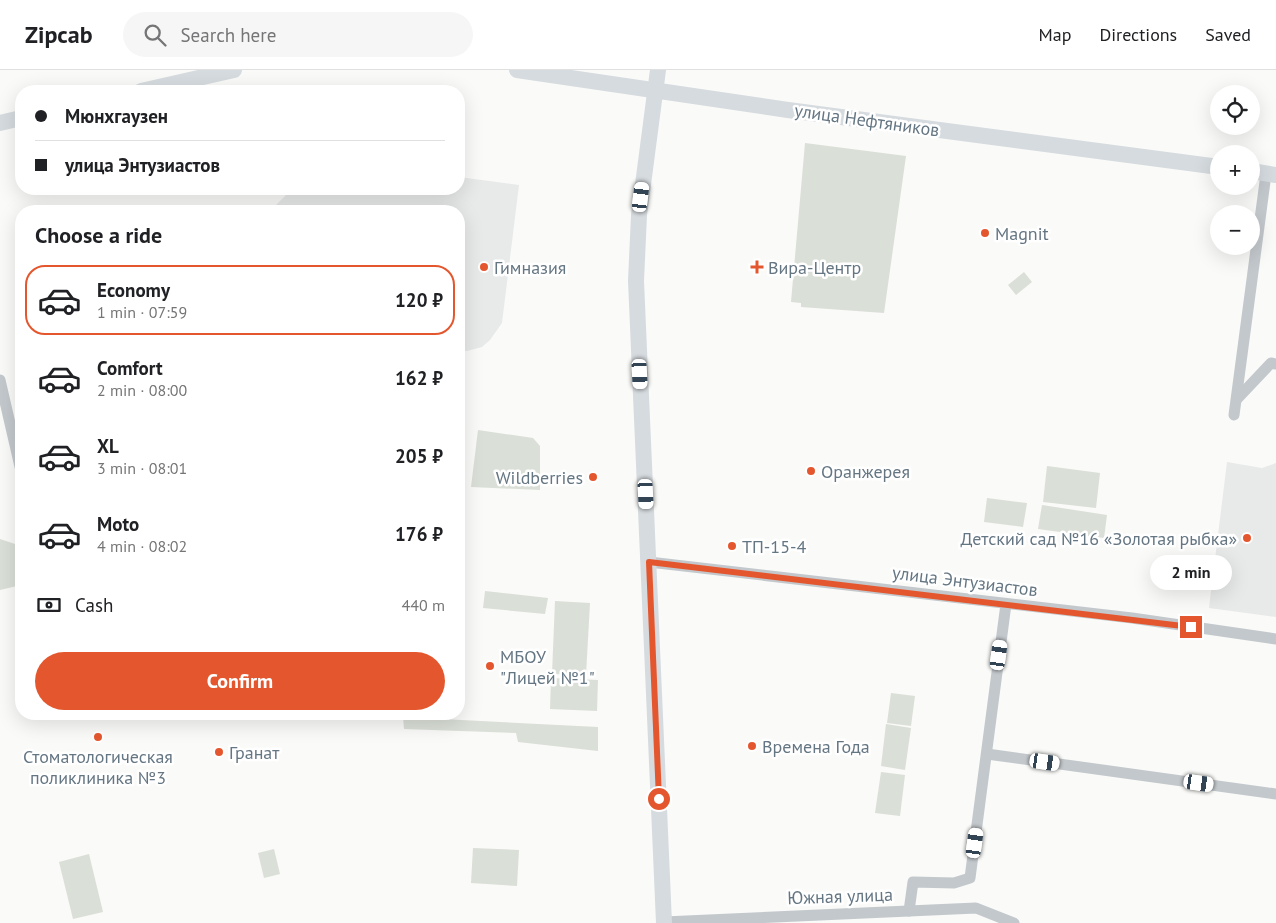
<!DOCTYPE html>
<html lang="en">
<head>
<meta charset="utf-8">
<style>
  :root { --surface:#fff; --page:#f6f6f6; --text:#202124; --muted:#757577; --line:#e0e0e0; --accent:#e4572e }
  body { margin:0; font-family:"PT Sans",sans-serif; background:var(--page); color:var(--text); height:100vh; display:flex; flex-direction:column; font-size:19px; white-space:nowrap }
  * { box-sizing:border-box; margin:0 }
  p { font-size:16px; color:var(--muted) }
  .icon { flex:none; width:28px; height:28px; fill:none; stroke:currentColor; stroke-width:2; stroke-linecap:round; stroke-linejoin:round }
  .map { position:relative; flex:1; overflow:hidden }
  .details { position:absolute; left:15px; top:135px; width:450px; height:515px; display:flex; flex-direction:column; background:var(--surface); border-radius:20px; box-shadow:0 5px 20px #0002 }
  .details>* { flex:none }
  .hud { position:absolute; left:15px; top:15px; width:450px; height:110px; border-radius:20px; box-shadow:0 5px 20px #0002; display:grid; align-content:center; height:110px; padding:0 20px; background:var(--surface) }
  .fabs { position:absolute; left:1210px; top:15px; display:grid; gap:10px }
  .fabs a { display:grid; place-items:center; width:50px; height:50px; border-radius:50%; background:var(--surface); box-shadow:0 5px 20px #0002; font-size:25px }
  .end { position:absolute; width:22px; height:22px; margin:-11px; border:6px solid #e4572e; background:#fff; box-shadow:0 0 0 2px #fff }
  .from { border-radius:50% }
  .bubble { position:absolute; height:35px; border-radius:18px; background:var(--surface); box-shadow:0 5px 20px #0002; font-size:16px; font-weight:700; line-height:35px; text-align:center }
  .car { position:absolute; width:15px; height:30px; margin:-15px -8px; border-radius:6px; box-shadow:0 0 4px 1px #0007; background:linear-gradient(#fff 24%,#345 0 40%,#fff 0 76%,#345 0 86%,#fff 0) }
  .hud b { display:flex; align-items:center; gap:18px; height:48px; font-size:19px }
  .hud b+b { border-top:1px solid var(--line) }
  .hud i { width:12px; height:12px; background:var(--text) }
  ul { padding:0; list-style:none }
  li { display:flex; align-items:center; gap:15px; height:70px; margin:0 10px 8px; padding:0 10px; border:2px solid transparent; border-radius:20px }
  li div { flex:1 }
  li b { display:block; font-size:19px }
  li em { font-style:normal; font-weight:700 }
  li.active { border-color:var(--accent) }
  li>.icon { width:45px; height:45px; stroke-width:1.5 }
  h2 { padding:0 20px; font-size:22px; line-height:60px }
  .pay { display:flex; align-items:center; gap:12px; height:55px; padding:0 20px; font-size:19px }
  .pay p { margin-inline-start:auto }
  .button { display:flex; gap:10px; margin-top:auto; padding:10px 20px }
  .button a { flex:1; height:58px; border-radius:30px; background:var(--accent); color:#fff; font-size:20px; font-weight:700; line-height:58px; text-align:center }
  header { display:flex; align-items:center; gap:30px; box-sizing:border-box; height:70px; padding:0 25px; background:var(--surface); border-bottom:1px solid var(--line) }
  header strong { font-size:24px }
  nav { display:flex; gap:28px; margin-inline-start:auto; font-size:18px }
  .search { width:350px; height:45px; background:var(--page); display:flex; align-items:center; gap:12px; box-sizing:border-box; padding:0 18px; border-radius:28px; color:var(--muted); font-size:19px }
  .map>svg:first-child { display:block }
  .built { fill:#e8e9e9 }
  .green { fill:#dadfd7 }
  .lines { fill:none; stroke-linecap:round; stroke-linejoin:round }
  .street { stroke:#c3c8cc; stroke-width:11 }
  .secondary { stroke:#d6dbdf; stroke-width:16 }
  .route { stroke:#e4572e; stroke-width:6 }
  .poi-dot { fill:#e4572e; stroke:#fff; stroke-width:2 }
  .labels { text-anchor:middle; dominant-baseline:central; stroke-width:5; stroke-linejoin:round; paint-order:stroke }
  .street-label { font-size:18px; fill:#657683; stroke:#fff }
  .poi-label { font-size:18px; fill:#657683; stroke:#fff; text-anchor:start }
</style>
</head>
<body>
<header>
<strong>Zipcab</strong>
<div class="search"><svg class="icon" aria-label="search" viewBox="0 0 24 24"><circle cx="10" cy="10" r="6"/><path d="M15 15l6 6"/></svg>Search here</div>
<nav><a>Map</a><a>Directions</a><a>Saved</a></nav>
</header>
<div class="map">
<svg width="1276" height="853" viewBox="0 0 1276 853">
  <rect width="100%" height="100%" fill="#fafaf8"/>
  <!-- built -->
  <g class="built">
    <path d="M459,107L519,115L502,253L490,270L482,277L467,281L459,280V141H266L265,137L276,135L292,119H459Z"/>
    <path d="M1227,392L1262,398L1276,393V547L1209,538Z"/>
  </g>
  <!-- green -->
  <g class="green">
    <path d="M805,73L906,86L884,243L801,237V233L791,232Z"/>
    <path d="M1024,202L1032,212L1016,225L1008,215Z"/>
    <path d="M478,360L533,368L540,376V420L471,417Z"/>
    <path d="M1047,396L1100,403L1096,438L1043,432Z"/>
    <path d="M987,428L1027,433L1023,457L984,452Z"/>
    <path d="M1042,435L1107,445L1104,468L1038,459Z"/>
    <path d="M0,469L21,476V515L0,520Z"/>
    <path d="M485,521L548,528L545,544L483,538Z"/>
    <path d="M555,531L590,533L586,605L552,604Z"/>
    <path d="M551,608L598,610L597,641L550,639Z"/>
    <path d="M891,623L915,626L911,656L887,653Z"/>
    <path d="M403,647L598,657V681L518,672L516,663L404,659Z"/>
    <path d="M886,654L911,658L905,700L881,696Z"/>
    <path d="M881,702L905,705L900,746L875,743Z"/>
    <path d="M473,778L519,780L517,816L471,813Z"/>
    <path d="M274,779L280,804L264,808L258,783Z"/>
    <path d="M89,784L103,842L73,849L59,792Z"/>
  </g>
  <g class="lines">
    <!-- street -->
    <g class="street">
      <path d="M0,310L21,401"/>
      <path d="M1237,329L1271,293L1276,294"/>
      <path d="M1234,345L1266,104"/>
      <path d="M649,492L1132,548L1276,569"/>
      <path d="M987,684L1276,724"/>
      <path d="M909,841L913,812L954,813L970,808L1006,534"/>
      <path d="M664,852L976,838L1014,853"/>
    </g>
    <!-- secondary -->
    <g class="secondary">
      <path d="M517,0L788,40L1219,97"/>
      <path d="M658,0L639,145L636,211L664,853"/>
      <path d="M141,21L234,0"/>
      <path d="M0,53L21,48"/>
      <path d="M1251,101L1276,105"/>
    </g>
  </g>
  <g class="lines">
    <!-- route -->
    <path class="route" d="M659,729L649,492L1191,557"/>
  </g>
  <!-- markers -->
  <g class="poi-dot">
    <circle cx="985" cy="163" r="5"/>
    <circle cx="484" cy="197" r="5"/>
    <path d="M754.5 189.5h5v5h5v5h-5v5h-5v-5h-5v-5h5z"/>
    <circle cx="811" cy="401" r="5"/>
    <circle cx="593" cy="407" r="5"/>
    <circle cx="1247" cy="468" r="5"/>
    <circle cx="732" cy="476" r="5"/>
    <circle cx="490" cy="596" r="5"/>
    <circle cx="98" cy="667" r="5"/>
    <circle cx="752" cy="676" r="5"/>
    <circle cx="219" cy="682" r="5"/>
  </g>
  <g class="labels">
    <!-- street labels -->
    <g class="street-label">
      <text transform="translate(867 50) rotate(8)">улица Нефтяников</text>
      <text transform="translate(965 511) rotate(7)">улица Энтузиастов</text>
      <text transform="translate(840 826) rotate(-2)">Южная улица</text>
    </g>
    <!-- poi labels -->
    <g class="poi-label">
      <text x="995" y="163">Magnit</text>
      <text x="494" y="197">Гимназия</text>
      <text x="768" y="197">Вира-Центр</text>
      <text x="821" y="401">Оранжерея</text>
      <text x="583" y="407" text-anchor="end">Wildberries</text>
      <text x="1237" y="468" text-anchor="end">Детский сад №16 «Золотая рыбка»</text>
      <text x="742" y="476">ТП-15-4</text>
      <text x="500" y="586">МБОУ<tspan x="500" dy="21">"Лицей №1"</tspan></text>
      <text x="762" y="676">Времена Года</text>
      <text x="229" y="682">Гранат</text>
      <text x="98" y="686" text-anchor="middle">Стоматологическая<tspan x="98" dy="21">поликлиника №3</tspan></text>
    </g>
  </g>
</svg>
<div class="fabs">
<a><svg class="icon" aria-label="locate" viewBox="0 0 24 24"><circle cx="12" cy="12" r="6"/><path d="M12 2v4M12 18v4M2 12h4M18 12h4"/></svg></a>
<a>+</a>
<a>−</a>
</div>
<i class="end from" style="left:659px;top:729px"></i>
<i class="end" style="left:1191px;top:557px"></i>
<div class="bubble" style="left:1150px;top:485px;width:82px">2 min</div>
<i class="car" style="left:641px;top:127px;rotate:7deg"></i>
<i class="car" style="left:640px;top:304px;rotate:177deg"></i>
<i class="car" style="left:646px;top:424px;rotate:177deg"></i>
<i class="car" style="left:999px;top:585px;rotate:8deg"></i>
<i class="car" style="left:1045px;top:692px;rotate:98deg"></i>
<i class="car" style="left:1199px;top:713px;rotate:98deg"></i>
<i class="car" style="left:975px;top:773px;rotate:8deg"></i>
<div class="hud">
<b><i class="from"></i>Мюнхгаузен</b>
<b><i></i>улица Энтузиастов</b>
</div>
<section class="details">
<h2>Choose a ride</h2>
<ul>
<li class="active"><svg class="icon" aria-label="car" viewBox="0 0 24 24"><path d="M5 17H2v-5l4-1 3-4h7l3 4 3 1v5h-3M9 17h6M6 11h13"/><circle cx="7" cy="17" r="2"/><circle cx="17" cy="17" r="2"/></svg><div><b>Economy</b><p>1 min · 07:59</p></div><em>120 ₽</em></li>
<li><svg class="icon" aria-label="car" viewBox="0 0 24 24"><path d="M5 17H2v-5l4-1 3-4h7l3 4 3 1v5h-3M9 17h6M6 11h13"/><circle cx="7" cy="17" r="2"/><circle cx="17" cy="17" r="2"/></svg><div><b>Comfort</b><p>2 min · 08:00</p></div><em>162 ₽</em></li>
<li><svg class="icon" aria-label="car" viewBox="0 0 24 24"><path d="M5 17H2v-5l4-1 3-4h7l3 4 3 1v5h-3M9 17h6M6 11h13"/><circle cx="7" cy="17" r="2"/><circle cx="17" cy="17" r="2"/></svg><div><b>XL</b><p>3 min · 08:01</p></div><em>205 ₽</em></li>
<li><svg class="icon" aria-label="car" viewBox="0 0 24 24"><path d="M5 17H2v-5l4-1 3-4h7l3 4 3 1v5h-3M9 17h6M6 11h13"/><circle cx="7" cy="17" r="2"/><circle cx="17" cy="17" r="2"/></svg><div><b>Moto</b><p>4 min · 08:02</p></div><em>176 ₽</em></li>
</ul>
<div class="pay"><svg class="icon" aria-label="cash" viewBox="0 0 24 24"><path d="M3 7h18v10H3z"/><circle cx="12" cy="12" r="2"/></svg>Cash<p>440 m</p></div>
<div class="button"><a>Confirm</a></div>
</section>
</div>
</body>
</html>
